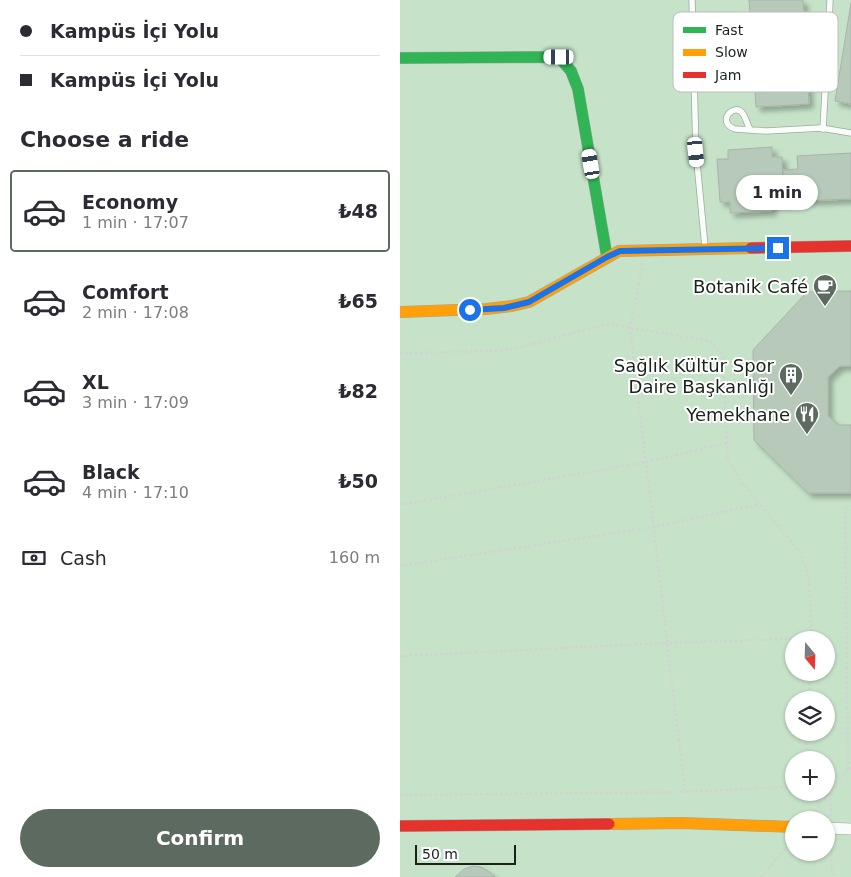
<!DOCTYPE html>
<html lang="en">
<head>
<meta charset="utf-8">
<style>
  :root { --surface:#fff; --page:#f7f7f7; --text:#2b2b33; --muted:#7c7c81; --line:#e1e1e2; --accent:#5d6a5f }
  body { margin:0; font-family:"DejaVu Sans",sans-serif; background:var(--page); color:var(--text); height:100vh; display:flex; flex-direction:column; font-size:19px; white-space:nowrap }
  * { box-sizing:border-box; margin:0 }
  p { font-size:16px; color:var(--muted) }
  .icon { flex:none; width:28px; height:28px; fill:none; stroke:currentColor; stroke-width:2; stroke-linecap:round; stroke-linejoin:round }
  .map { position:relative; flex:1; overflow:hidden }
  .panel { display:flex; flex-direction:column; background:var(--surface); width:400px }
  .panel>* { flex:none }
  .hud { display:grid; align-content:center; height:110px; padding:0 20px; background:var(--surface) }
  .needle { width:32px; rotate:161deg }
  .controls { position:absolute; left:385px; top:631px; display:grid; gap:10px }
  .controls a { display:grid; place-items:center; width:50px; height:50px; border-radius:50%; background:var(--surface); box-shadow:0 1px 4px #0004; font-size:25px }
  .scale { position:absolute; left:15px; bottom:12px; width:101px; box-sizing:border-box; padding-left:5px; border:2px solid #19231a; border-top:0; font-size:14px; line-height:18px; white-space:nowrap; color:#19231a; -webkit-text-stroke:4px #fff; paint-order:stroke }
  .end { position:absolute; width:22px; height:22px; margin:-11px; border:6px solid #1a73e8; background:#fff; box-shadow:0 0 0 2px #fff }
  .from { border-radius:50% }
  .bubble { position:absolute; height:35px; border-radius:18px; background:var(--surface); box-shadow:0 1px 4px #0004; font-size:16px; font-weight:700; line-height:35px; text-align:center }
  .car { position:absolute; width:15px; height:30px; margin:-15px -8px; border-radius:6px; box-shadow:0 0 4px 1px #0007; background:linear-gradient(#fff 24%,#345 0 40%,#fff 0 76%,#345 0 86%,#fff 0) }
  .hud b { display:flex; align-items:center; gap:18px; height:48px; font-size:19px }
  .hud b+b { border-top:1px solid var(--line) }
  .hud i { width:12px; height:12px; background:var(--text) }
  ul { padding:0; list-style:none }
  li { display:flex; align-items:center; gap:15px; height:82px; margin:0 10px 8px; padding:0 10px; border:2px solid transparent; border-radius:5px }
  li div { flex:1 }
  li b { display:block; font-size:19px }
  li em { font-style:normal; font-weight:700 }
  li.current { border-color:var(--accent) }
  li>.icon { width:45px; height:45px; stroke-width:1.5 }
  h2 { padding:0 20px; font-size:22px; line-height:60px }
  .pay { display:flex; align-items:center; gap:12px; height:55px; padding:0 20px; font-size:19px }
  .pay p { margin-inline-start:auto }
  .action { display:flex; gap:10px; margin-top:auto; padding:10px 20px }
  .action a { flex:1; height:58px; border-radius:30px; background:var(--accent); color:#fff; font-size:20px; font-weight:700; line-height:58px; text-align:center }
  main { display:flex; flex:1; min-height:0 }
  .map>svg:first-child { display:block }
  .green { fill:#c6e3c9; fill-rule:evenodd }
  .building { fill:#b7cab9; stroke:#a7b4a9; filter:url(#shadow) }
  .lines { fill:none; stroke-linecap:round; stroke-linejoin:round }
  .lane-casing { stroke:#9daa9f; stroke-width:7 }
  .street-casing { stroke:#9daa9f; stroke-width:12 }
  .fast-casing { stroke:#9daa9f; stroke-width:12 }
  .slow-casing { stroke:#9daa9f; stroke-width:12 }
  .jam-casing { stroke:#9daa9f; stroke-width:12 }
  .path { stroke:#d0d4d0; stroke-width:2.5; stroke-dasharray:2.5 2.5; stroke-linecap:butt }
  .lane { stroke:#fafcfa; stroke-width:5.5 }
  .street { stroke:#fafcfa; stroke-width:11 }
  .fast { stroke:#30b455; stroke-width:11 }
  .slow { stroke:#ff9f0a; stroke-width:11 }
  .jam { stroke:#e5322d; stroke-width:11 }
  .route { stroke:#1a73e8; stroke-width:6 }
  .labels { text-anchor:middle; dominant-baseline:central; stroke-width:4; stroke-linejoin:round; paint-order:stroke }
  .poi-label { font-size:18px; fill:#19231a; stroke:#fff; text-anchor:end }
  .key { fill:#fff; stroke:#babdba; stroke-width:1 }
  .key-label { font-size:14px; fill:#19231a }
</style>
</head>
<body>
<main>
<section class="panel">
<div class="hud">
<b><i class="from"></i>Kampüs İçi Yolu</b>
<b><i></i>Kampüs İçi Yolu</b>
</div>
<h2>Choose a ride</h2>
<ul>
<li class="current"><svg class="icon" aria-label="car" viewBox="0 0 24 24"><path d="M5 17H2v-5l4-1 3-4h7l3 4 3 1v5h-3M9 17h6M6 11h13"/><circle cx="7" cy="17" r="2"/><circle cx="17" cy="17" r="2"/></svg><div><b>Economy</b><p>1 min · 17:07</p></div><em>₺48</em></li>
<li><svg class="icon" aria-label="car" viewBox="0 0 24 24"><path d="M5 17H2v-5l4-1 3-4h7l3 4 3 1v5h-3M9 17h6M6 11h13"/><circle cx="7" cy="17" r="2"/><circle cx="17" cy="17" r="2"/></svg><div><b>Comfort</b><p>2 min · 17:08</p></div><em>₺65</em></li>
<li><svg class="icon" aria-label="car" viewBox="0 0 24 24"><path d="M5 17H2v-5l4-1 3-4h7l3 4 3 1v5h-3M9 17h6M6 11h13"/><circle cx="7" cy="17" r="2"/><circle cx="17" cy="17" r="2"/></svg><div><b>XL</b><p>3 min · 17:09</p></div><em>₺82</em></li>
<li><svg class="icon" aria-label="car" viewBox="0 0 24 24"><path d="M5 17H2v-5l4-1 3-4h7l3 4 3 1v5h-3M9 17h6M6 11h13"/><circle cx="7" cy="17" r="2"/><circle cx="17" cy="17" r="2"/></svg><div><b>Black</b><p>4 min · 17:10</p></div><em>₺50</em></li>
</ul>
<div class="pay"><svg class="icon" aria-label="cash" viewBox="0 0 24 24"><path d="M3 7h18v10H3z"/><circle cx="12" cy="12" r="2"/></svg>Cash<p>160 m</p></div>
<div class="action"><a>Confirm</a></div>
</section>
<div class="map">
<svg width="451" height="877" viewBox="0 0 451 877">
  <defs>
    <filter id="shadow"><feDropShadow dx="4.5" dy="4.5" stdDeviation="2.5" flood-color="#0004"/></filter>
  </defs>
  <rect width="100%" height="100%" fill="#dcedde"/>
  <!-- green -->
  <path class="green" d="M0,0H451V877H0ZM394,640H426V672H394ZM394,700H426V732H394ZM394,760H426V792H394ZM394,820H426V852H394Z"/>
  <!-- building -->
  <g class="building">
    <path d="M349,0H403L409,104L356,107Z"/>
    <path d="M451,3V104L435,101Z"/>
    <path d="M372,147V157H382L384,200L372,201V211L330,213V202H320L317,159H328V150Z"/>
    <path d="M451,153V199L399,201V191H384L383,170L398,169L397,156Z"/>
    <path d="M451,291V366H440L428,377V416L438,425H451V493H408L354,440L353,350L407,292Z"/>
    <path d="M73,866L81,867L88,871L95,877H55L64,869Z"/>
  </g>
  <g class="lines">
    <!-- lane casing -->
    <g class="lane-casing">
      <g id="lane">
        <path d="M292,0L296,152L305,247"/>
        <path d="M350,129C347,125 346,118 343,114C335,101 315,122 335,129L366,131L421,128L451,133"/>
        <path d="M423,129L430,1"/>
      </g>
    </g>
    <!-- street casing -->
    <g class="street-casing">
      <path id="street" d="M426,828L451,829"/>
    </g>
    <!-- fast casing -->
    <g class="fast-casing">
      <path id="fast" d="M0,58L159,57L171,71L178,89L207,257"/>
    </g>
    <!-- slow casing -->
    <g class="slow-casing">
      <g id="slow">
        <path d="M0,312L86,309L112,306L129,302L219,251L351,248"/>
        <path d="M209,824L282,823L394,827"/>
      </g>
    </g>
    <!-- jam casing -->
    <g class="jam-casing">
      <g id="jam">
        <path d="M351,248L451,246"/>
        <path d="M0,826L209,824"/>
      </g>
    </g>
    <!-- path -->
    <g class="path">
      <path d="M243,263L230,328L285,792"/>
      <path d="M0,353L97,351L129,345L183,330L209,324L310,341L323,355L328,460L343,484L400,552L408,573L412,640"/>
      <path d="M0,505L246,462L327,443"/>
      <path d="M0,566L253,527L360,504"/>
      <path d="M0,656L267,643L412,638"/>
      <path d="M409,700L410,672"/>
      <path d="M405,760L407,732"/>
      <path d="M448,769L445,506H451"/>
      <path d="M0,795L285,792L387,787L394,784"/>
      <path d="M431,816L430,790L448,769H451"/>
      <path d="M409,820L430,791"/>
      <path d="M431,839L432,873L437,877"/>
      <path d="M361,877L393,840"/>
    </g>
    <!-- lane -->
    <use href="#lane" class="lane"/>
    <!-- street -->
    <use href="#street" class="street"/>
    <!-- fast -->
    <use href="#fast" class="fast"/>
    <!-- slow -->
    <use href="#slow" class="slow"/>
    <!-- jam -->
    <use href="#jam" class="jam"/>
  </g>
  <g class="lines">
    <!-- route -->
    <path class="route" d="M70,310L104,308L129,302L207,257L220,251L378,248"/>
  </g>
  <!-- icons -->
  <defs>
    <g id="cafe-pin" transform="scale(1.25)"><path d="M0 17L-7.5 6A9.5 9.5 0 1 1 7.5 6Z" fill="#5d6a5f" stroke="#fff"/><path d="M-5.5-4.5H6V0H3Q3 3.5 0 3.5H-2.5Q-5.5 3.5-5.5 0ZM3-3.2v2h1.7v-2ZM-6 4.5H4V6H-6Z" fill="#fff"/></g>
    <g id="building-pin" transform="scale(1.25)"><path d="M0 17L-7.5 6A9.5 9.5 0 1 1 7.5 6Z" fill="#5d6a5f" stroke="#fff"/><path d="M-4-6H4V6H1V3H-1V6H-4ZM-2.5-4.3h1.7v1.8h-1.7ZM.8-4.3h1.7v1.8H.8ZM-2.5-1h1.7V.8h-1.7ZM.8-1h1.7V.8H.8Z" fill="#fff"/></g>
    <g id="restaurant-pin" transform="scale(1.25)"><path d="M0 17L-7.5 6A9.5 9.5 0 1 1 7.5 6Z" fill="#5d6a5f" stroke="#fff"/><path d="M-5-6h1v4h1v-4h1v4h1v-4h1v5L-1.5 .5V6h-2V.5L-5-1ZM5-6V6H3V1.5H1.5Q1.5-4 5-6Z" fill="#fff"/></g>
  </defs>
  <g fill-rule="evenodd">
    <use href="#cafe-pin" x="425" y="286"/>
    <use href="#building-pin" x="391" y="375"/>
    <use href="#restaurant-pin" x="407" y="414"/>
  </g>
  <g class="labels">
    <!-- poi labels -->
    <g class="poi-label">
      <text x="408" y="286">Botanik Café</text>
      <text x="374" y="365">Sağlık Kültür Spor<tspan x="374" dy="21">Daire Başkanlığı</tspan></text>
      <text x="390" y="414">Yemekhane</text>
    </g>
  </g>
  <!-- legend -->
  <rect x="273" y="12" width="165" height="80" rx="8" class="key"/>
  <rect x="283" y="27" width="23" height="6" fill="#30b455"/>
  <rect x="283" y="49" width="23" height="7" fill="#ff9f0a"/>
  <rect x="283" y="72" width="23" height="6" fill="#e5322d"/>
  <g class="key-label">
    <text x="315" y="35">Fast</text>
    <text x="315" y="57">Slow</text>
    <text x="315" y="80">Jam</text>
  </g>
</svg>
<div class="controls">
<a><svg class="needle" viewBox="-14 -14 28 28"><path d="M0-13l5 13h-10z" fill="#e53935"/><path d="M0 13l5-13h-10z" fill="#7c7c81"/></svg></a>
<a><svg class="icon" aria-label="layers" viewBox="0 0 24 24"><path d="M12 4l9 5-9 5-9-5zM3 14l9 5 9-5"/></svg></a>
<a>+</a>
<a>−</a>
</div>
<div class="scale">50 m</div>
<i class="end from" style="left:70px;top:310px"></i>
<i class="end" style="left:378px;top:248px"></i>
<div class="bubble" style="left:336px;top:175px;width:82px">1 min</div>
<i class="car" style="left:159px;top:57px;rotate:270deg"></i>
<i class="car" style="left:296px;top:152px;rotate:174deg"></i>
<i class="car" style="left:191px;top:164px;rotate:350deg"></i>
</div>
</main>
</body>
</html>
